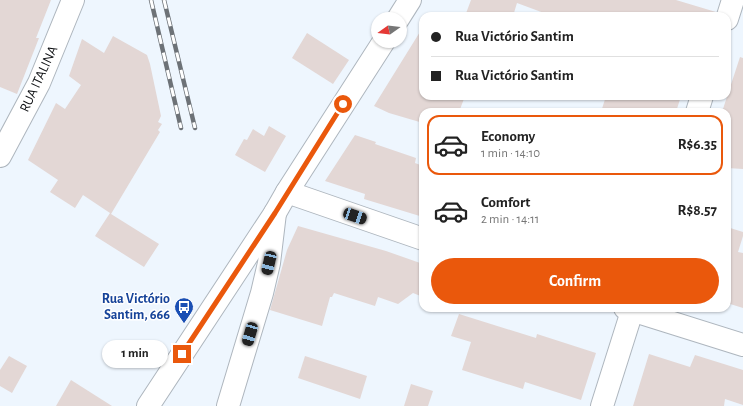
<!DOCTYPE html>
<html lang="en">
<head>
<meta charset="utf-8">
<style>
  :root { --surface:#fff; --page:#f2f2f2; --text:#222; --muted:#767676; --line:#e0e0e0; --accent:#ea580c }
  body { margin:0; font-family:"Alegreya Sans",sans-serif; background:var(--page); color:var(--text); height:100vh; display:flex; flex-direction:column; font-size:15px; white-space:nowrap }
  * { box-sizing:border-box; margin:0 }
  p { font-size:13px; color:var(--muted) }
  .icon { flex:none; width:22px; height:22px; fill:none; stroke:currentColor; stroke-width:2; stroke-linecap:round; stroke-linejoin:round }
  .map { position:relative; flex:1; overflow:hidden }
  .drawer { position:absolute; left:419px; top:108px; width:312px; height:204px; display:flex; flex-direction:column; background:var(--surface); border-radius:12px; box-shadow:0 1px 3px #0004 }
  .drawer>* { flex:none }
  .guide { position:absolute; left:419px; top:12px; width:312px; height:88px; border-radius:12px; box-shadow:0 1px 3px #0004; display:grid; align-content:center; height:88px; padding:0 12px; background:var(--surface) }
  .needle { width:26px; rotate:256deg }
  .fabs { position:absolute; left:371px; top:12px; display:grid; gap:8px }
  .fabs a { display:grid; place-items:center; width:36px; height:36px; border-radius:50%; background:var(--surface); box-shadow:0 1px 3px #0004; font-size:20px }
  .end { position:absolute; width:18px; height:18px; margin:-9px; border:5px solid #ea580c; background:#fff; box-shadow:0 0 0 2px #fff }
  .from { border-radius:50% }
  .bubble { position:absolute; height:28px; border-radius:14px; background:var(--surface); box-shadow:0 1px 3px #0004; font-size:13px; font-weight:700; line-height:28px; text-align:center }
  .car { position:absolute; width:12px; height:24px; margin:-12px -6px; border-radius:5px; box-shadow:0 0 3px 1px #0007; background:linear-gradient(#222 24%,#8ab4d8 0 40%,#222 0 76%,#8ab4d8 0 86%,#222 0) }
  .guide b { display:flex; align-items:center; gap:14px; height:38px; font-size:15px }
  .guide b+b { border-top:1px solid var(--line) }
  .guide i { width:10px; height:10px; background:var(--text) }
  ul { padding:7px 0 0; list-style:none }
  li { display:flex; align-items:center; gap:12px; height:60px; margin:0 8px 6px; padding:0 4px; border:2px solid transparent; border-radius:12px }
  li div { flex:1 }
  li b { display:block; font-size:15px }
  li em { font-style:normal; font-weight:700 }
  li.active { border-color:var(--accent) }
  li>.icon { width:36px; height:36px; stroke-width:1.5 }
  .cta { display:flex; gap:8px; margin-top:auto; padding:8px 12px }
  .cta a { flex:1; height:46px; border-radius:24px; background:var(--accent); color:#fff; font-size:16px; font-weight:700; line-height:46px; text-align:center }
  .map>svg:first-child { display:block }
  .building { fill:#e3d7d5 }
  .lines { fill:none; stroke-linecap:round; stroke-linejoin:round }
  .minor-casing { stroke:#aeb6be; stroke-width:24 }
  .major-casing { stroke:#aeb6be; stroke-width:24 }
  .minor { stroke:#fff; stroke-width:22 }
  .major { stroke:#fff; stroke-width:22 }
  .rail-casing { stroke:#6d7277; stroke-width:4.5 }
  .rail { stroke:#fff; stroke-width:3; stroke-dasharray:9; stroke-linecap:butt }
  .route { stroke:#ea580c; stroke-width:5 }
  .labels { text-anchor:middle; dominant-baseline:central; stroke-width:3; stroke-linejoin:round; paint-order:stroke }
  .street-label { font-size:14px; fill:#0e1013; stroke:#fff }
  .transit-label { font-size:14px; font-weight:bold; fill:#164399; stroke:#fff; text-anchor:end }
</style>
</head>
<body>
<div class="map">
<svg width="743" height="406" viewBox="0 0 743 406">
  <rect width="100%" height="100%" fill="#eef6fe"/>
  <!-- building -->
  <g class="building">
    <path d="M0,0H51L36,38H39L17,94L0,87Z"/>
    <path d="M471,0H676L716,12L715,16H552L517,3L513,16H465Z"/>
    <path d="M423,27V96H465L459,112H423V123L389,113L374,106Z"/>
    <path d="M307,33L349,60L333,84L292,58Z"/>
    <path d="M113,36L147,55L150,64L161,116L158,122L162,124L158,130L160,132L111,214L159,244L144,267L95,236L110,213L83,195L75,208L50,192L58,180L28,160L56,103L65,109L81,85L69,76L82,39L104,53Z"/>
    <path d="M740,57L743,58V169L727,168V112H722Z"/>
    <path d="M606,96H681L676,112H601Z"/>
    <path d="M269,126L286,136L265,172L235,155L244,139L247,140L253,129L264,136Z"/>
    <path d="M355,135L376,142L375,144L416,158L415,163L423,166V217L364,199L365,194L325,181Z"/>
    <path d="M298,226L386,251L423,264V297L413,293L398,304L378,297L375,306L334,293L332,297H330L322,326L270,310L287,250Z"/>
    <path d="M727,227L743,232V236L738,252L743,253V308L727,303Z"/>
    <path d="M459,314L536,338L537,334L596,353L581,400L525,382L523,389L462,370L471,342L451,336Z"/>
    <path d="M649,354L690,367L695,355L743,370V405L725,399L724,406H633Z"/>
    <path d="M9,356L27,366L12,393L0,386V370Z"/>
    <path d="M305,356L367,376L360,399L298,378Z"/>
    <path d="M71,380L112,406H56Z"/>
    <path d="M411,384L433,391L428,406H404Z"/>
  </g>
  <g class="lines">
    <!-- minor casing -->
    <g class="minor-casing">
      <g id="minor">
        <path d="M398,19L410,0"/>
        <path d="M727,19L733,0"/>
        <path d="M697,112L702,96"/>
        <path d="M0,156L39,83L73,0"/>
        <path d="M287,192L384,41"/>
        <path d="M228,406L262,293L269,263L275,213"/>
        <path d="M602,406L633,308"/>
      </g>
    </g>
    <!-- major casing -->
    <g class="major-casing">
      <g id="major">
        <path d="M625,308L743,345"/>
        <path d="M148,406L275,213L287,192L423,239"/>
      </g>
    </g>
    <!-- minor -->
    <use href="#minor" class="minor"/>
    <!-- major -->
    <use href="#major" class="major"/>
    <!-- rail casing -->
    <g class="rail-casing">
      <g id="rail">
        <path d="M151,0L181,128"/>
        <path d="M164,0L195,128"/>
      </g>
    </g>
    <!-- rail -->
    <use href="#rail" class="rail"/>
  </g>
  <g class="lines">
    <!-- route -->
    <path class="route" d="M182,354L275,213L343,104"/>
  </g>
  <!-- icons -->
  <defs>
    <g id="bus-pin" transform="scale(1)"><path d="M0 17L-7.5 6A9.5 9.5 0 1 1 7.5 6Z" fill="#1a4fb4" stroke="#fff"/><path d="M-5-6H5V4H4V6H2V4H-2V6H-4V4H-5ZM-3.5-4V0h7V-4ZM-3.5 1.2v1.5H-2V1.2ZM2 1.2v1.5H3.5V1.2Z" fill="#fff"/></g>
  </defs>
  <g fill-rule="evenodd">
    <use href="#bus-pin" x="184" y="307"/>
  </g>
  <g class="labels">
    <!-- street labels -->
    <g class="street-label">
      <text transform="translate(39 79) rotate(-65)">RUA ITALINA</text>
    </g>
    <!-- transit labels -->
    <g class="transit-label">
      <text x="170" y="299">Rua Victório<tspan x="170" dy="16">Santim, 666</tspan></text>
    </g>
  </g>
</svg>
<div class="fabs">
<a><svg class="needle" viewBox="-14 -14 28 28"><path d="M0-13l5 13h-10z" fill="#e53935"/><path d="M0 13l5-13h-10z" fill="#767676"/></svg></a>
</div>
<i class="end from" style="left:343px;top:104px"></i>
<i class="end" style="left:182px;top:354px"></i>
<div class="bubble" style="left:102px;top:340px;width:66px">1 min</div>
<i class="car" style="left:355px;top:216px;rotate:109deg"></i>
<i class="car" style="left:269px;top:263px;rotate:193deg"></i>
<i class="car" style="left:250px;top:334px;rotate:196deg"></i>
<div class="guide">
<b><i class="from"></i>Rua Victório Santim</b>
<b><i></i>Rua Victório Santim</b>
</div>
<section class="drawer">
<ul>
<li class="active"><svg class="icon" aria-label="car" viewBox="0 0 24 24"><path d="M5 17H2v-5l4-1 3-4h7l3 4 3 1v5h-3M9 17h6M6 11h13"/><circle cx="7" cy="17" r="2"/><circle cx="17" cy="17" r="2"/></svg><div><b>Economy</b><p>1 min · 14:10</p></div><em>R$6.35</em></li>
<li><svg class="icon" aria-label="car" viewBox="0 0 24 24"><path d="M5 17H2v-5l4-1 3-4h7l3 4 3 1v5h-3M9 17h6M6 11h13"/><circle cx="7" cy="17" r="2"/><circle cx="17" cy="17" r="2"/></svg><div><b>Comfort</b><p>2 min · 14:11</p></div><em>R$8.57</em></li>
</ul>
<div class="cta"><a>Confirm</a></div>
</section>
</div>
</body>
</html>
